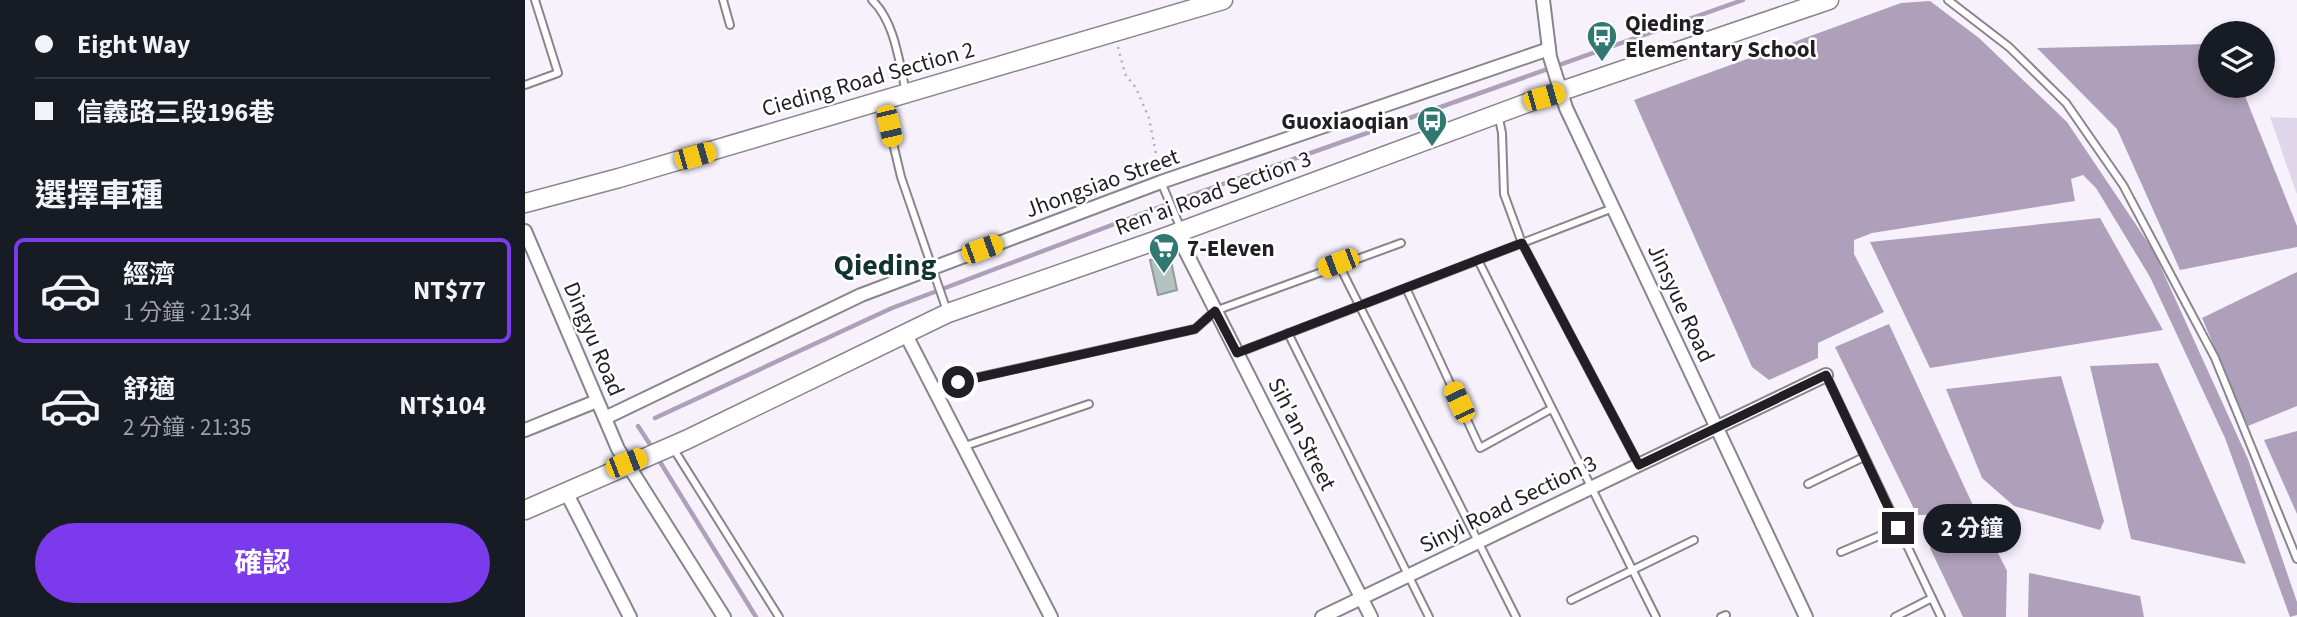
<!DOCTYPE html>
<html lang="zh-TW">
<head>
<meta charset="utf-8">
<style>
  :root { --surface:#171b24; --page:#242831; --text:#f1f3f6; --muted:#9ea1a6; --line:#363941; --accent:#7c3aed }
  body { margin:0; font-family:"Source Sans 3","Noto Sans TC",sans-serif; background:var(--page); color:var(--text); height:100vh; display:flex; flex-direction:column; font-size:26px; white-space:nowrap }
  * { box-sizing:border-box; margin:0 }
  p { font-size:23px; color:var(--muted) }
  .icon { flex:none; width:38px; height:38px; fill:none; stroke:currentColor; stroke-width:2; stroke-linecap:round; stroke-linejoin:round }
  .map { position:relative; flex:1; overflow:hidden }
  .details { display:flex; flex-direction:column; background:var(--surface); width:525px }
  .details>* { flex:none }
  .banner { display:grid; align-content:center; height:154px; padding:0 35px; background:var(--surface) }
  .buttons { position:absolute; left:1673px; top:21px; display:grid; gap:14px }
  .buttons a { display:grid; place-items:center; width:77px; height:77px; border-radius:50%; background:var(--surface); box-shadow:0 4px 10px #0003; font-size:35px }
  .end { position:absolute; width:32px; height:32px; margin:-16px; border:9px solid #211f23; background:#fff; box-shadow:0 0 0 4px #fff }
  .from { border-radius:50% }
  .bubble { position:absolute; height:49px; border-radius:24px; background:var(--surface); box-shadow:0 4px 10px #0003; font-size:23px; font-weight:700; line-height:49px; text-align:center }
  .car { position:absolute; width:21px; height:42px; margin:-21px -10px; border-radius:9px; box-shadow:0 0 5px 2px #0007; background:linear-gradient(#f5c518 24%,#345 0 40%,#f5c518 0 76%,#345 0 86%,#f5c518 0) }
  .banner b { display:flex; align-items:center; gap:24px; height:66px; font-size:26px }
  .banner b+b { border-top:2px solid var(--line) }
  .banner i { width:18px; height:18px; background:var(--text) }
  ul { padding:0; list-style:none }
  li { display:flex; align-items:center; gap:21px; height:105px; margin:0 14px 10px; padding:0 21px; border:4px solid transparent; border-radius:10px }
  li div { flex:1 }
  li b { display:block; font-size:26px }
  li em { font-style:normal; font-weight:700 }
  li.current { border-color:var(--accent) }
  li>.icon { width:63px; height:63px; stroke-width:1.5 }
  h2 { padding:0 35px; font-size:32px; line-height:84px }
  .primary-button { display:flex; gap:14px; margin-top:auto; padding:14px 35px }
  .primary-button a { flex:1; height:80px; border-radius:42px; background:var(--accent); color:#fff; font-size:28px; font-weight:700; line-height:80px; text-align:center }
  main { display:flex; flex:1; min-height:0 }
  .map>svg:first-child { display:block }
  .green { fill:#e0d6e9 }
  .water { fill:#aea0ba }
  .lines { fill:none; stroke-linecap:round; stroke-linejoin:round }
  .stream { stroke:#aea0ba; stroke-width:4.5 }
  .building { fill:#b4c2c0; stroke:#8f9c9a; stroke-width:2 }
  .lane-casing { stroke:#89848d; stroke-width:10 }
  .street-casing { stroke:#89848d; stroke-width:16 }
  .secondary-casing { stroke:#89848d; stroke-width:21 }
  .path { stroke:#b3aeb7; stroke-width:2.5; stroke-dasharray:2 5; stroke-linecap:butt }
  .lane { stroke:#fff; stroke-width:6 }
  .street { stroke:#fff; stroke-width:12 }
  .secondary { stroke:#fff; stroke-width:18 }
  .route { stroke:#211f23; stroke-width:9 }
  .labels { text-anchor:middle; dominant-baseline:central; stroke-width:5; stroke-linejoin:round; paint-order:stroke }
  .poi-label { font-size:23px; font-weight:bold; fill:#211f23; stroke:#fff; text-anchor:start }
  .street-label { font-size:23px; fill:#211f23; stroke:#fff }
  .district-label { font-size:30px; font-weight:bold; fill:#123431; stroke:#fff }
</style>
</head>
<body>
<main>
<section class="details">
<div class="banner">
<b><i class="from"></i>Eight Way</b>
<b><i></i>信義路三段196巷</b>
</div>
<h2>選擇車種</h2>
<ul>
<li class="current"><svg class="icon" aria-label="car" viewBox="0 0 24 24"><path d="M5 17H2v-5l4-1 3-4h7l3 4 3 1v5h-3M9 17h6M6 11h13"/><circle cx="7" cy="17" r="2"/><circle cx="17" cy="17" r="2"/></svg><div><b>經濟</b><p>1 分鐘 · 21:34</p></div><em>NT$77</em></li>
<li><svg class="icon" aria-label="car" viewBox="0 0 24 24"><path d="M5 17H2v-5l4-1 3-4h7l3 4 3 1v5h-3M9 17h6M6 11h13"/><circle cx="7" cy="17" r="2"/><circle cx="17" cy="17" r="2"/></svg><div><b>舒適</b><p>2 分鐘 · 21:35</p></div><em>NT$104</em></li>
</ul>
<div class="primary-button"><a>確認</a></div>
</section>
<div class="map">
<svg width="1772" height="617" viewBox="0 0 1772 617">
  <rect width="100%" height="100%" fill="#f7f1fc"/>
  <!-- green -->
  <path class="green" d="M1745,117L1772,118V194L1771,192Z"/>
  <!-- water -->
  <g class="water">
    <path d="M1405,1L1454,38L1542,122L1628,250L1723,459L1772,602V615L1765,617L1700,438L1625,277L1571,188L1558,175L1546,179L1550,201L1347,233L1329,240V254L1359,312L1293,343V358L1244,380L1227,367L1109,100L1376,3Z"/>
    <path d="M1685,44V86H1716L1772,226V247L1655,270L1592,129L1512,48Z"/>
    <path d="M1575,218L1638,330L1405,368L1345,242Z"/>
    <path d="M1772,272V406L1723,426L1677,318Z"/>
    <path d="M1364,324L1452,514L1392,515L1310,347Z"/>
    <path d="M1633,363L1721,564L1606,539L1565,366Z"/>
    <path d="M1536,376L1579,521L1575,530L1489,506L1457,478L1421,389Z"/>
    <path d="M1772,431V514L1739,440Z"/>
    <path d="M1413,538L1471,549L1482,571L1481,617H1438L1405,548Z"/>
    <path d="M1504,573L1615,596L1619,617H1503Z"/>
  </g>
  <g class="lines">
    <!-- stream -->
    <g class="stream">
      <path d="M130,418L367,308L661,197L1218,0"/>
      <path d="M113,426L128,449"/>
      <path d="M132,457L231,617"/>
    </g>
  </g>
  <!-- building -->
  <path class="building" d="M645,256L652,290L633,295L625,260Z"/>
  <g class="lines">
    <!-- lane casing -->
    <g class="lane-casing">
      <g id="lane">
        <path d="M198,0L205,25"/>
        <path d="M347,0C370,22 374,62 381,92"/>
        <path d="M1423,0L1484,47L1541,103L1598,185L1690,358L1772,559"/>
        <path d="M0,85L33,73L10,0"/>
        <path d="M358,101L376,177L422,311"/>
        <path d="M973,114L977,133L979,194L997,243L1114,465"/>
        <path d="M636,182L656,229"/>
        <path d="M953,260L1131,617"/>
        <path d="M813,263L991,617"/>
        <path d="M881,288L955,448L1026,409"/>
        <path d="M763,333L904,617"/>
        <path d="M712,353L1088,208"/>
        <path d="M1301,375L1416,617"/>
        <path d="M409,387L670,329L690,311L876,243"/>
        <path d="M440,446L564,404"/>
        <path d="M148,448L254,617"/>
        <path d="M1283,484L1339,457"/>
        <path d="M1316,552L1373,528"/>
        <path d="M1046,600L1169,540"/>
        <path d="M1196,617L1201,615"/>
        <path d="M1370,617L1407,598"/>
      </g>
    </g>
    <!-- street casing -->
    <g class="street-casing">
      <g id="street">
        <path d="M1018,0L1025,57L1041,108L1281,617"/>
        <path d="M657,230L660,250L846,617"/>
        <path d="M0,231L93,449L199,617"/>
        <path d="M380,333L526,617"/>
        <path d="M80,418L336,295L636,182L1024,49"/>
        <path d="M0,430L72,401"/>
        <path d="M41,492L105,617"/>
        <path d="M797,617L1301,375"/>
      </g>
    </g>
    <!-- secondary casing -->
    <g class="secondary-casing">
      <g id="secondary">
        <path d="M0,203L94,178L698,0"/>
        <path d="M0,510L161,440L423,313L638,238L1010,100L1304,0"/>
      </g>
    </g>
    <!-- path -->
    <path class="path" d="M593,47L600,74L611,88L624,118L634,169"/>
    <!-- lane -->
    <use href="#lane" class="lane"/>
    <!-- street -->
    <use href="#street" class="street"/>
    <!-- secondary -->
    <use href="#secondary" class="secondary"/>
  </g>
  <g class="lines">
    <!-- route -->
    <path class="route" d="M433,382L670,329L690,311L712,353L997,243L1114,465L1301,375L1373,528"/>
  </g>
  <!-- icons -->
  <defs>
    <g id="bus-pin" transform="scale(1.575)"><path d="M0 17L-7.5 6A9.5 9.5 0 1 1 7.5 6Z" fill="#317871" stroke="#fff"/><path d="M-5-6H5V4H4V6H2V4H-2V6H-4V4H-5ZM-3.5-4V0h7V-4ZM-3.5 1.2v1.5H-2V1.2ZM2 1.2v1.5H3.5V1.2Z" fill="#fff"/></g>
    <g id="supermarket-pin" transform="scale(1.575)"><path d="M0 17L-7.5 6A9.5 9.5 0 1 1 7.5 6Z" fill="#317871" stroke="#fff"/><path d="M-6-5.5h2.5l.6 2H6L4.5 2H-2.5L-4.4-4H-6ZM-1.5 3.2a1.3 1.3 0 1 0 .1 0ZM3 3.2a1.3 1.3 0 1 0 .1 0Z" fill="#fff"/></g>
  </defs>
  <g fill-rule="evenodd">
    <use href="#bus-pin" x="1077" y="36"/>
    <use href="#bus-pin" x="907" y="121"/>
    <use href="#supermarket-pin" x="639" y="248"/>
  </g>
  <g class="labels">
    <!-- poi labels -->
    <g class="poi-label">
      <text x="1100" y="23">Qieding<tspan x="1100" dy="26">Elementary School</tspan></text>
      <text x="884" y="121" text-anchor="end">Guoxiaoqian</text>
      <text x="662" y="248">7-Eleven</text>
    </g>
    <!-- street labels -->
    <g class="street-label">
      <text transform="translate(343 79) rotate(-16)">Cieding Road Section 2</text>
      <text transform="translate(577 183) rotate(-20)">Jhongsiao Street</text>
      <text transform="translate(688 193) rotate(-20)">Ren'ai Road Section 3</text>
      <text transform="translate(1156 303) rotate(65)">Jinsyue Road</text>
      <text transform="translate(69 339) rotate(67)">Dingyu Road</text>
      <text transform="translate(777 434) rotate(63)">Sih'an Street</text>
      <text transform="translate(983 504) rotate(-26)">Sinyi Road Section 3</text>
    </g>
    <!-- district labels -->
    <g class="district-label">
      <text x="360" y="265">Qieding</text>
    </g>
  </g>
</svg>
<div class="buttons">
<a><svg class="icon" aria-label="layers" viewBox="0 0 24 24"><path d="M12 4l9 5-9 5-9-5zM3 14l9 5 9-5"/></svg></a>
</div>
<i class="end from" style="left:433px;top:382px"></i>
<i class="end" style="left:1373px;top:528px"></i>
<div class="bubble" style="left:1398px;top:504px;width:98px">2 分鐘</div>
<i class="car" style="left:1019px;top:97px;rotate:74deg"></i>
<i class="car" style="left:364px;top:126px;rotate:167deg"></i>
<i class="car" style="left:170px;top:156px;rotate:74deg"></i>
<i class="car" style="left:457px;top:249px;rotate:70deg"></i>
<i class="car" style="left:813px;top:263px;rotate:249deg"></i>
<i class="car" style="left:934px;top:402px;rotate:335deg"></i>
<i class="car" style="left:101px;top:463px;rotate:69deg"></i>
</div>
</main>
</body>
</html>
